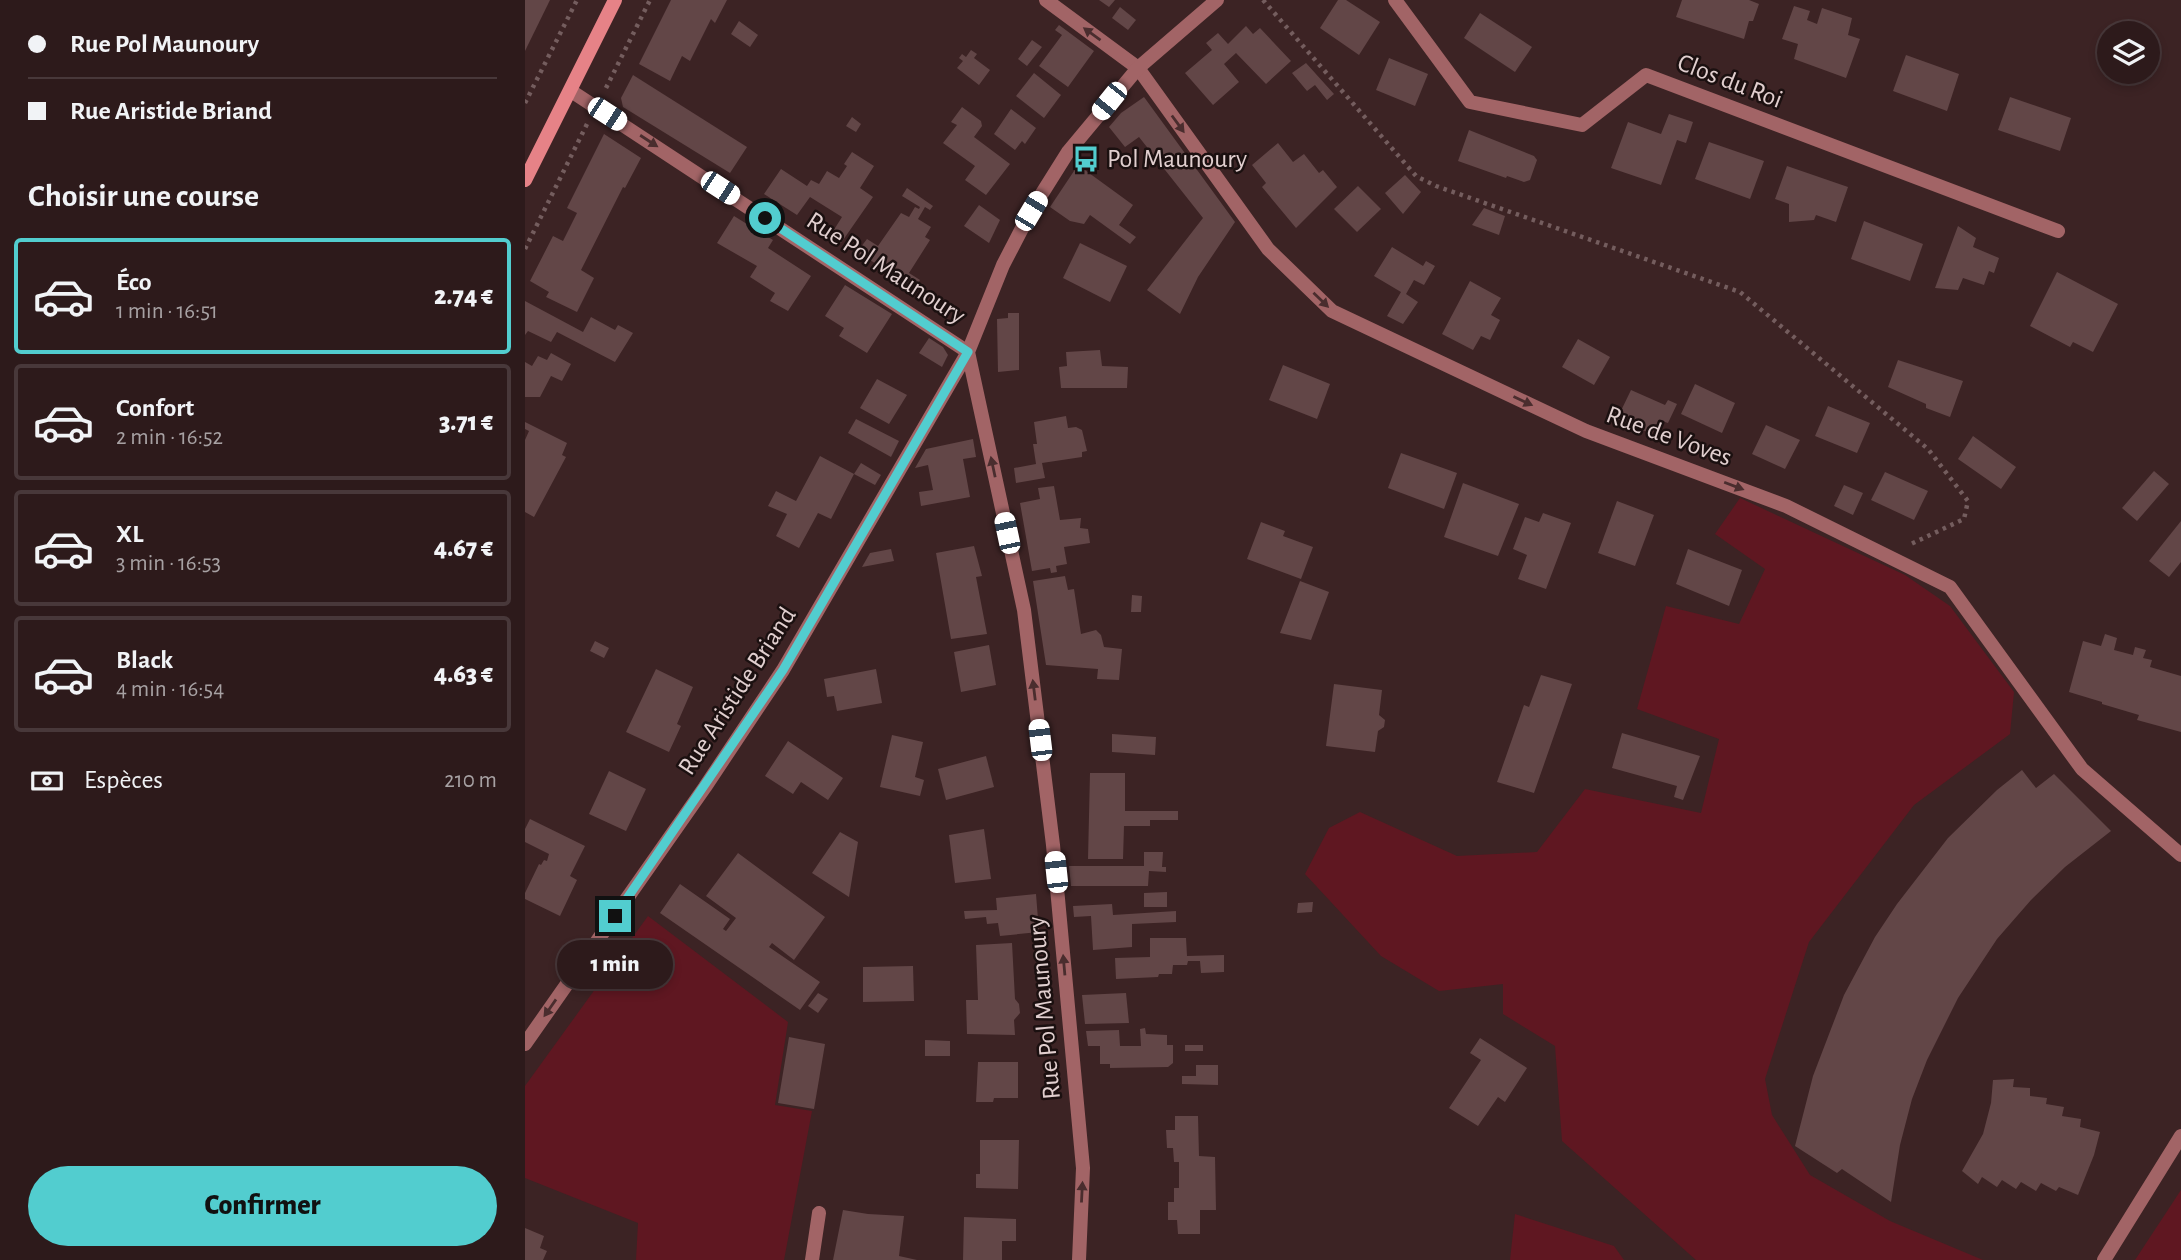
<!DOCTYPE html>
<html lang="fr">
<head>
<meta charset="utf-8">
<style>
  :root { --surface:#2d1a1b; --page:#392728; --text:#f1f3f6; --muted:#a7a1a3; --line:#48383a; --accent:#52cdcf }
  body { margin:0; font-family:"Alegreya Sans",sans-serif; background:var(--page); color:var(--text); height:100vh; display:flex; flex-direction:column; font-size:26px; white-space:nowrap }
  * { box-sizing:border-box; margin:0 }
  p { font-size:23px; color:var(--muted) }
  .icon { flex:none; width:38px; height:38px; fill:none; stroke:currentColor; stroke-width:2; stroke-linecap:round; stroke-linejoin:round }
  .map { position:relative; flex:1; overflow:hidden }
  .drawer { display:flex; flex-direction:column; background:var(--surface); width:525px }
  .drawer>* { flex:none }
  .hud { display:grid; align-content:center; height:154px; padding:0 28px; background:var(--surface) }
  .controls { position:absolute; left:1572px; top:21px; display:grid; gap:14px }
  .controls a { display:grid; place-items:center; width:63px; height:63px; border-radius:50%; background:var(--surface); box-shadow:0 4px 10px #0003,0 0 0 2px var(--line); font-size:35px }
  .end { position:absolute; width:32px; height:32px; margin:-16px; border:9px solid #52cdcf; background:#111; box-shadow:0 0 0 4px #111 }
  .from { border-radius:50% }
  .bubble { position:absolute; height:49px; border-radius:24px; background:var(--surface); box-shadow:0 4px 10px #0003,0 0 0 2px var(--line); font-size:23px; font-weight:800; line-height:49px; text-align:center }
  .car { position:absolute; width:21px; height:42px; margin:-21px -10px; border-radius:9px; box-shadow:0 0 5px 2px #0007; background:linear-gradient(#fff 24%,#345 0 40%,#fff 0 76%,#345 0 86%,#fff 0) }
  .hud b { display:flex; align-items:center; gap:24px; height:66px; font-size:26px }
  .hud b+b { border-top:2px solid var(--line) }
  .hud i { width:18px; height:18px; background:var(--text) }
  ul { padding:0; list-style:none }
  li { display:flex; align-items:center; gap:21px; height:116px; margin:0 14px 10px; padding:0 14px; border:4px solid var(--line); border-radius:7px }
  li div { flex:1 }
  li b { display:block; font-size:26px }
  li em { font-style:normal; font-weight:800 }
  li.on { border-color:var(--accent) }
  li>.icon { width:63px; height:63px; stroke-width:1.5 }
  h2 { padding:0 28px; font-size:32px; line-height:84px }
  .pay { display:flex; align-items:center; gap:18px; height:77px; padding:0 28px; font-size:26px }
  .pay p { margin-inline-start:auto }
  .primary-button { display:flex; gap:14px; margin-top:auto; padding:14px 28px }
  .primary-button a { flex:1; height:80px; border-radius:42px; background:var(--accent); color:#111; font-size:28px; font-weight:800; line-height:80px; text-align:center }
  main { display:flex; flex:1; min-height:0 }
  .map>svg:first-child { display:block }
  .green { fill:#5f1721 }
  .building { fill:#624647 }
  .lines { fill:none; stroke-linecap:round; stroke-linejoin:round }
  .path { stroke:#745d5e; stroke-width:4.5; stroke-dasharray:3.5 5; stroke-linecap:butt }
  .service { stroke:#a26466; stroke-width:14 }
  .minor { stroke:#a26466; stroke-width:14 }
  .tertiary { stroke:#a26466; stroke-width:14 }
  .secondary { stroke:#e68287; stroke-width:14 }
  .oneway { fill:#4a2d2e }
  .route { stroke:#52cdcf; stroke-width:9 }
  .labels { text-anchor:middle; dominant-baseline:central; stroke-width:5; stroke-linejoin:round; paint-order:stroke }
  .street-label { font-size:26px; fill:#e1cfcf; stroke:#1b1010 }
  .poi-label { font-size:26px; fill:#e1cfcf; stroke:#1b1010; text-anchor:start }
</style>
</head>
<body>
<main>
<section class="drawer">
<div class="hud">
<b><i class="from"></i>Rue Pol Maunoury</b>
<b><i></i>Rue Aristide Briand</b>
</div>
<h2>Choisir une course</h2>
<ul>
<li class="on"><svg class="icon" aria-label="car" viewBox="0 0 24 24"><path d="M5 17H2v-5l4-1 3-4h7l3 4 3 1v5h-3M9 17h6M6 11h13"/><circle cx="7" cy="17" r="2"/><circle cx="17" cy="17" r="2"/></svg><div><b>Éco</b><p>1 min · 16:51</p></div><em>2.74 €</em></li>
<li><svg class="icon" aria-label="car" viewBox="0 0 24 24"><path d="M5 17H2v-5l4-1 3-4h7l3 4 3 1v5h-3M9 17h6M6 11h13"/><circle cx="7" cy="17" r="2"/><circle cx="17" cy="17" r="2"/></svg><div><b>Confort</b><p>2 min · 16:52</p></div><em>3.71 €</em></li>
<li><svg class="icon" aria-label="car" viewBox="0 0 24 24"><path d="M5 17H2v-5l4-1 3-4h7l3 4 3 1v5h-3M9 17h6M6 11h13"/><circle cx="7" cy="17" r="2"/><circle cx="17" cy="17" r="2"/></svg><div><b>XL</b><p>3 min · 16:53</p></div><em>4.67 €</em></li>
<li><svg class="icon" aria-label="car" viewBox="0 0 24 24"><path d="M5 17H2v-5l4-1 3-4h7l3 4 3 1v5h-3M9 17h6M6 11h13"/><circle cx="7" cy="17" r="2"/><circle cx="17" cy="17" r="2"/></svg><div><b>Black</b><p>4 min · 16:54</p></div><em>4.63 €</em></li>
</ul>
<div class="pay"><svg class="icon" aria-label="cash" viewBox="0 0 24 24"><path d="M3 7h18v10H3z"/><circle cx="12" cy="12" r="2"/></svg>Espèces<p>210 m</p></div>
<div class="primary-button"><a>Confirmer</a></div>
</section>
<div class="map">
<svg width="1656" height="1260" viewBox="0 0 1656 1260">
  <rect width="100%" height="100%" fill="#3c2324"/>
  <!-- green -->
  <g class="green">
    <path d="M1215,498L1380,575L1425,606L1489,692L1485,734L1389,805L1284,942L1240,1079L1247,1115L1285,1175L1365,1221L1458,1260H1171L1037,1141L1030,1046L978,1014V984L914,991L856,956L780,874L804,828L835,812L932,856L1012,852L1060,789L1176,813L1194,739L1112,709L1141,606L1214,624L1240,569L1190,534Z"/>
    <path d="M123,916L263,1022L250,1105L287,1111L259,1260H111L113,1223L0,1178V1086Z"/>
    <path d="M1656,1190V1260H1610Z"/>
    <path d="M990,1214L1089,1246L1099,1260H985Z"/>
  </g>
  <!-- building -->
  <g class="building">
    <path d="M0,0H25L0,51Z"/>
    <path d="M146,0H202L190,23L186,19L165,61L157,56L145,81L114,64Z"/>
    <path d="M574,0H590L584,7Z"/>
    <path d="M813,0H821L855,22L834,55L795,28Z"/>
    <path d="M1157,0H1224L1234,4L1228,21H1224L1219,39L1151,17Z"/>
    <path d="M1269,6L1285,11L1282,20L1292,24L1297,8L1327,18L1323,35L1335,39L1321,78L1269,59L1273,44L1257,39Z"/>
    <path d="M595,7L611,20L603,30L587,18Z"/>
    <path d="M955,13L1007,47L990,72L939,38Z"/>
    <path d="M214,21L233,35L225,47L206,34Z"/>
    <path d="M534,25L569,51L543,87L514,66L537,35L530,30Z"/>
    <path d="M721,26L728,34L735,28L766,61L741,84L711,53L699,64L714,82L688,105L660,73L687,50L681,43L693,33L703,44Z"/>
    <path d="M507,40L517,47L502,66L493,59Z"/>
    <path d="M446,50L452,54L449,58L465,70L454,85L432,68L438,61L434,58L437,54L441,57Z"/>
    <path d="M1381,55L1434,74L1422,111L1368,91Z"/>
    <path d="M864,58L903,74L890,106L851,90Z"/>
    <path d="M781,63L809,94L802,100L790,85L782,91L767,73Z"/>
    <path d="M509,73L536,95L519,118L491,96Z"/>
    <path d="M108,75L222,147L205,173L98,107L96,98Z"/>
    <path d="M619,97L710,222L673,277L655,314L622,290L678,218L614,137L600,147L584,127L596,113Z"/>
    <path d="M1485,97L1546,118L1535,151L1473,130Z"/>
    <path d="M437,107L456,121L457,126L449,137L485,164L461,195L440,180L450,166L418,143L432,125L426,122Z"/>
    <path d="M486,109L511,128L500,144L497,141L490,150L469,134Z"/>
    <path d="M1144,114L1168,122L1161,143L1152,140L1136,185L1086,168L1103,122L1136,134Z"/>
    <path d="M327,117L336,124L331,132L321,126Z"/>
    <path d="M944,130L1009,156L1012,160L1005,180L999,182L982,176L981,178L933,161Z"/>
    <path d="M79,134L116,158L100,188L98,187L56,270L69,278L52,312L21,297L24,292L5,281L28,236L38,241L52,213L42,208Z"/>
    <path d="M1184,142L1239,161L1225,199L1170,179Z"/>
    <path d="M753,143L768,162L779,154L794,173L798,170L812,187L771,228L737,187L741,183L727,165Z"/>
    <path d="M327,152L349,166L335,188L348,197L316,243L305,236L317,217L285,197L272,215L239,194L256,169L282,186L286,180L294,184L302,171L314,178L322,166L319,164Z"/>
    <path d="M553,165L608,205L594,225L611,237L605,244L565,215L559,224L545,221L525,207Z"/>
    <path d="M1262,166L1323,187L1311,222L1291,215L1289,220L1264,222V204L1250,199Z"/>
    <path d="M880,175L896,192L878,214L860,193Z"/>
    <path d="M833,186L856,209L832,232L809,209Z"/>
    <path d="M382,188L408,206L405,210L400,207L393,219L406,227L400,237L405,240L384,273L395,280L390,288L332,252L342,239L353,246L376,213L384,217L390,207L394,209L395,207L377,196Z"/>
    <path d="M454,205L475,220L464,243L439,226Z"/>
    <path d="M959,208L980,216L974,235L947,225Z"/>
    <path d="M209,216L248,240L243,248L286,276L263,311L245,301L250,293L225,277L232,266L192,243Z"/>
    <path d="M1339,221L1398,244L1385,281L1326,259Z"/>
    <path d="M1433,226L1451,238L1448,247L1474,258L1469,273L1464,271L1459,285L1438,278L1433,290L1410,288Z"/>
    <path d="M555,243L602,266L585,302L538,278Z"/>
    <path d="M867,247L898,266L901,261L910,266L899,285L889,280L881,294L893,302L878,324L862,316L876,292L849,276Z"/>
    <path d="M1532,272L1593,304L1568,352L1548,342L1545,347L1505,326Z"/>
    <path d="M945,281L976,298L966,315L975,320L965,340L956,336L948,350L917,334Z"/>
    <path d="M320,285L367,314L342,353L314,336L319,328L300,316Z"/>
    <path d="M0,301L58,332L66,317L90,330L93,325L108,333L90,362L32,332L26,342L3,331L0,335Z"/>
    <path d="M483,313H494V370L473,372L472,319L483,318Z"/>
    <path d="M404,338L418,347L423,355L417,367L394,353Z"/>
    <path d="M1053,339L1085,357L1069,385L1037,367Z"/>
    <path d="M575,350L577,366L603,367L602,388H536L534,367L542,366L541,352Z"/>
    <path d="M26,353L46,364L37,381L26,376L15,397H0V362L7,366L13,356L22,360Z"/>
    <path d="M1373,360L1438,381L1425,417L1401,408V404L1363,387Z"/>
    <path d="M758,365L805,384L792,419L744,400Z"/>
    <path d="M352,379L382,395L364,424L335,408Z"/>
    <path d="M1170,384L1210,403L1197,433L1156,414Z"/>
    <path d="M1106,390L1140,405L1143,400L1152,404L1143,423L1134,420L1127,434L1092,419Z"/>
    <path d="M1303,406L1345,423L1332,453L1290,436Z"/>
    <path d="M541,416L543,428L551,427L557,430L562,451L557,452V457L517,463L520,478L491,483L489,468L511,464L508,444H512L509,422Z"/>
    <path d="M331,419L374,441L366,457L323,433Z"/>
    <path d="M0,422L42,443L37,455L41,457L9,517L0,512V440L4,431L0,429Z"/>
    <path d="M1241,425L1275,440L1260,469L1227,454Z"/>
    <path d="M1448,436L1491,467L1476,489L1433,459Z"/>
    <path d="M448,439L451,457L438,459L445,497L396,506L394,492L408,490L403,465L390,468L401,449Z"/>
    <path d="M876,453L932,473L919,509L863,488Z"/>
    <path d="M295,456L329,474L306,519L293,513L274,548L251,536L262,514L243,506L251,491L271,501Z"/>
    <path d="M336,463L356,475L350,485L329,474Z"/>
    <path d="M1629,471L1644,484L1612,521L1597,508Z"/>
    <path d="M1360,472L1403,491L1389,520L1346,500Z"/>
    <path d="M938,483L994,504L973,556L919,537Z"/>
    <path d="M1319,485L1338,493L1328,515L1309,506Z"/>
    <path d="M529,486L535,520L556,518L555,528L563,529L565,543L539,547L542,564L531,566L532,572L526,573L525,568L507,571L495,503L515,499L513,488Z"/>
    <path d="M1092,501L1129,515L1110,566L1073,553Z"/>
    <path d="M1018,513L1046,523L1021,589L993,579L1002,555L988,549L1000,517L1014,522Z"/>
    <path d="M1656,521V562L1644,577L1624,561Z"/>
    <path d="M736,522L760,531L758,536L788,547L776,579L722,559Z"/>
    <path d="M449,546L457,576L451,577L462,634L426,639L411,553Z"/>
    <path d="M366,549L369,561L337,567L345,553Z"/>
    <path d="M1163,549L1217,570L1204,606L1151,584Z"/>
    <path d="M540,576L543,590L549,589L556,634L571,630L576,635L579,647L597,649L594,680L572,679L573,669L521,665L508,581Z"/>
    <path d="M775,581L804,592L786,640L755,633Z"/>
    <path d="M607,595L617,596L616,612H606Z"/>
    <path d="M1580,634L1592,638L1589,650L1608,655L1610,647L1621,650L1618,658L1627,660L1625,667L1656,676V732L1612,720L1614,715L1577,704V702L1544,692L1558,641L1576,646Z"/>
    <path d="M70,641L84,648L79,658L65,651Z"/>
    <path d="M464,645L471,685L436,692L429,652Z"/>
    <path d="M131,669L168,687L152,724L156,726L144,752L101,732Z"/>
    <path d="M351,669L357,703L312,711L309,696L302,697L299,679Z"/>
    <path d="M1016,675L1047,684L1009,793L972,782L999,705L1004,707Z"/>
    <path d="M809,684L857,690L854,715L860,720L859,727L853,731L850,752L801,746Z"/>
    <path d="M1097,733L1175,756L1158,800L1149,797L1152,786L1087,768Z"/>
    <path d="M587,734L631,737L630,755L587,752Z"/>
    <path d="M367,735L398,742L390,777L399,780L395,796L355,787Z"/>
    <path d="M263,741L318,778L303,800L276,782L268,794L240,776Z"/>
    <path d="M461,756L469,787L421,800L413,769Z"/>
    <path d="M1497,770L1511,788L1529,774L1586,831L1540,867L1506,900L1472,939L1433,998L1402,1060L1387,1099L1375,1145L1366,1202L1317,1169L1312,1173L1270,1146L1288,1076L1319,995L1350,937L1372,904L1423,838L1472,790Z"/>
    <path d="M84,771L121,789L101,831L64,814Z"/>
    <path d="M565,773H600V811H653V820H625V826H599L598,859H563Z"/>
    <path d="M5,819L60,846L45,876L52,880L35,916L0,899V893L14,864L16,865L19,860L22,861L24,854L0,842V829Z"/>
    <path d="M459,829L466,879L430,883L424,835Z"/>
    <path d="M315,832L333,842L324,897L287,873Z"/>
    <path d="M619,852H638L637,867H641V872L624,871L623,886H546L544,866H619Z"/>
    <path d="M213,853L300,917L269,960L247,943L244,947L295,982L275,1010L135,913L155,884L205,919L198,929L201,931L211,918L181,896Z"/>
    <path d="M642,892V907H619V893Z"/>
    <path d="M511,894L514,932L475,936L473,923L462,924L461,917L440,919L439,911L472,910L471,898Z"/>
    <path d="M788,902L787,912L772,913L773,903Z"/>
    <path d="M587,904L588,915L651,911V922L607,924V947L568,950L566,916L549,917L548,906Z"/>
    <path d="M625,938H661L662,956L699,955V972L676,973L675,961H663L662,965H648L647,974H634L633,977L591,979L590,958L625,957Z"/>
    <path d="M487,943L490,999L494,1004L495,1013L489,1020L490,1035L442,1034L441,1000H453L451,945Z"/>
    <path d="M388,966L389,1001L338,1002V967Z"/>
    <path d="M293,993L303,999L293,1013L283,1006Z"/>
    <path d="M601,993L604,1023L560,1024L557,995Z"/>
    <path d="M620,1028L621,1034L642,1035V1045H648V1063L643,1067L585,1068V1064H575V1046H563L561,1031L594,1030L595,1046H616L615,1029Z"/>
    <path d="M264,1037L300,1044L289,1109L253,1103Z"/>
    <path d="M955,1038L1002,1068L980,1102L973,1097L953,1126L924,1108L956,1060L945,1053Z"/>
    <path d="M400,1040L425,1041V1056H400Z"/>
    <rect x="660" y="1045" width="18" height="6"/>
    <path d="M453,1062H493V1098H469L468,1102H451Z"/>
    <path d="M671,1065H693V1085L657,1084V1076H671Z"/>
    <path d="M1489,1079L1488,1087L1505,1088V1096L1522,1098L1521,1104L1539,1107L1537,1116L1556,1119L1555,1127L1575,1132L1569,1155L1553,1195L1534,1187L1531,1191L1516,1183L1511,1191L1496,1182L1491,1189L1477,1180L1472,1187L1457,1177L1453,1184L1437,1171L1458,1134L1466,1103L1468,1080Z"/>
    <path d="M650,1116H673L674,1156L690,1157L691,1210H675V1234H653L652,1220H643V1202H649V1188H654V1162H649L648,1148H642L641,1130H650Z"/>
    <path d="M455,1140H494L493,1189L451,1188V1174H455Z"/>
    <path d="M318,1210L343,1214L379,1216L374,1256L392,1260H308Z"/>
    <path d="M439,1217L491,1219V1241H477V1260H438Z"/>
    <path d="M0,1228L19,1236L15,1248L22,1251L18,1260H0Z"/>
  </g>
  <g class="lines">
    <!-- path -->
    <g class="path">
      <path d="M738,0L891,176L911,186L1215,292L1403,449L1443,501L1439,519L1386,544"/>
      <path d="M81,88L125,0"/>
      <path d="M0,103L52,0"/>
      <path d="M0,249L62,124"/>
    </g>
    <!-- service -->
    <path class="service" d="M287,1260L294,1213"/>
    <!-- minor -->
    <g class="minor">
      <path d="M521,0L613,68L743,249L807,311L1061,431L1261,506L1425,587L1557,769L1656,855"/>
      <path d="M870,0L945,102L1057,125L1121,75L1533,231"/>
      <path d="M0,1044L180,787L258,670L443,352L46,91"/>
    </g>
    <!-- tertiary -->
    <g class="tertiary">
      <path d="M554,1260L558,1168L528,845L499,610L443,352L478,265L506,211L543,152L613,68L692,0"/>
      <path d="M1579,1260L1656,1136"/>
    </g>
    <!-- secondary -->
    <path class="secondary" d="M0,180L90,0"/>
  </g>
  <!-- one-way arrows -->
  <defs><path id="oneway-solid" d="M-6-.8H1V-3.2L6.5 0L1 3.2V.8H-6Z" transform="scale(1.75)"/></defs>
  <g class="oneway">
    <use href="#oneway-solid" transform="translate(567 34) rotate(-144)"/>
    <use href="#oneway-solid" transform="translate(653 124) rotate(54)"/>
    <use href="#oneway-solid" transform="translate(124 141) rotate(33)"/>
    <use href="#oneway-solid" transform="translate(796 300) rotate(44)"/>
    <use href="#oneway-solid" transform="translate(998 401) rotate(25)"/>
    <use href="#oneway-solid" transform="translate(468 467) rotate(-102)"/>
    <use href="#oneway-solid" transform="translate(1209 486) rotate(21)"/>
    <use href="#oneway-solid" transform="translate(509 690) rotate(-97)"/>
    <use href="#oneway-solid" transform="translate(539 965) rotate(-95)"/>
    <use href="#oneway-solid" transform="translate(25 1008) rotate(125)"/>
    <use href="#oneway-solid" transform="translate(557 1192) rotate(-87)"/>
  </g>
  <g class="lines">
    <!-- route -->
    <path class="route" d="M90,916L258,670L443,352L240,218"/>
  </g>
  <!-- icons -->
  <defs>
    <g id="bus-bare" transform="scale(2.1)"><path d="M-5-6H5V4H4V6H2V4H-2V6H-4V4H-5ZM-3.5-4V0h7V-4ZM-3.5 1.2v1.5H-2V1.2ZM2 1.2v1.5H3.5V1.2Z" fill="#52cdcf" stroke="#1b1010" stroke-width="2.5" paint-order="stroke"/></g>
  </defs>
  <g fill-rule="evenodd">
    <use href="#bus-bare" x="561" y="159"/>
  </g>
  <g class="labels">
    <!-- street labels -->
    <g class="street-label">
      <text transform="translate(1205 81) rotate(21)">Clos du Roi</text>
      <text transform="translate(361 268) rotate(33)">Rue Pol Maunoury</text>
      <text transform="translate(1144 436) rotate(20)">Rue de Voves</text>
      <text transform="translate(212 691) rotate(-57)">Rue Aristide Briand</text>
      <text transform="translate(519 1008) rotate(-95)">Rue Pol Maunoury</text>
    </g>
    <!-- poi labels -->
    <g class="poi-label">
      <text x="582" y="159">Pol Maunoury</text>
    </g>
  </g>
</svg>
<div class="controls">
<a><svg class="icon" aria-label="layers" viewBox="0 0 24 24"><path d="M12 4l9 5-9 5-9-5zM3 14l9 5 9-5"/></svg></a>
</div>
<i class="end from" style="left:240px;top:218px"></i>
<i class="end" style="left:90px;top:916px"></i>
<div class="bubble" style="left:32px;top:940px;width:116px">1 min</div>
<i class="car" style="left:584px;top:101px;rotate:219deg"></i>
<i class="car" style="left:82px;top:114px;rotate:123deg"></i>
<i class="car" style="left:195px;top:188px;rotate:123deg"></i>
<i class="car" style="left:506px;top:211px;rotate:31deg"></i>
<i class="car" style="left:482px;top:533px;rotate:348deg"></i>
<i class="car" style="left:515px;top:740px;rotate:353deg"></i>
<i class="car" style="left:531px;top:872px;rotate:354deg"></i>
</div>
</main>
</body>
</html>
